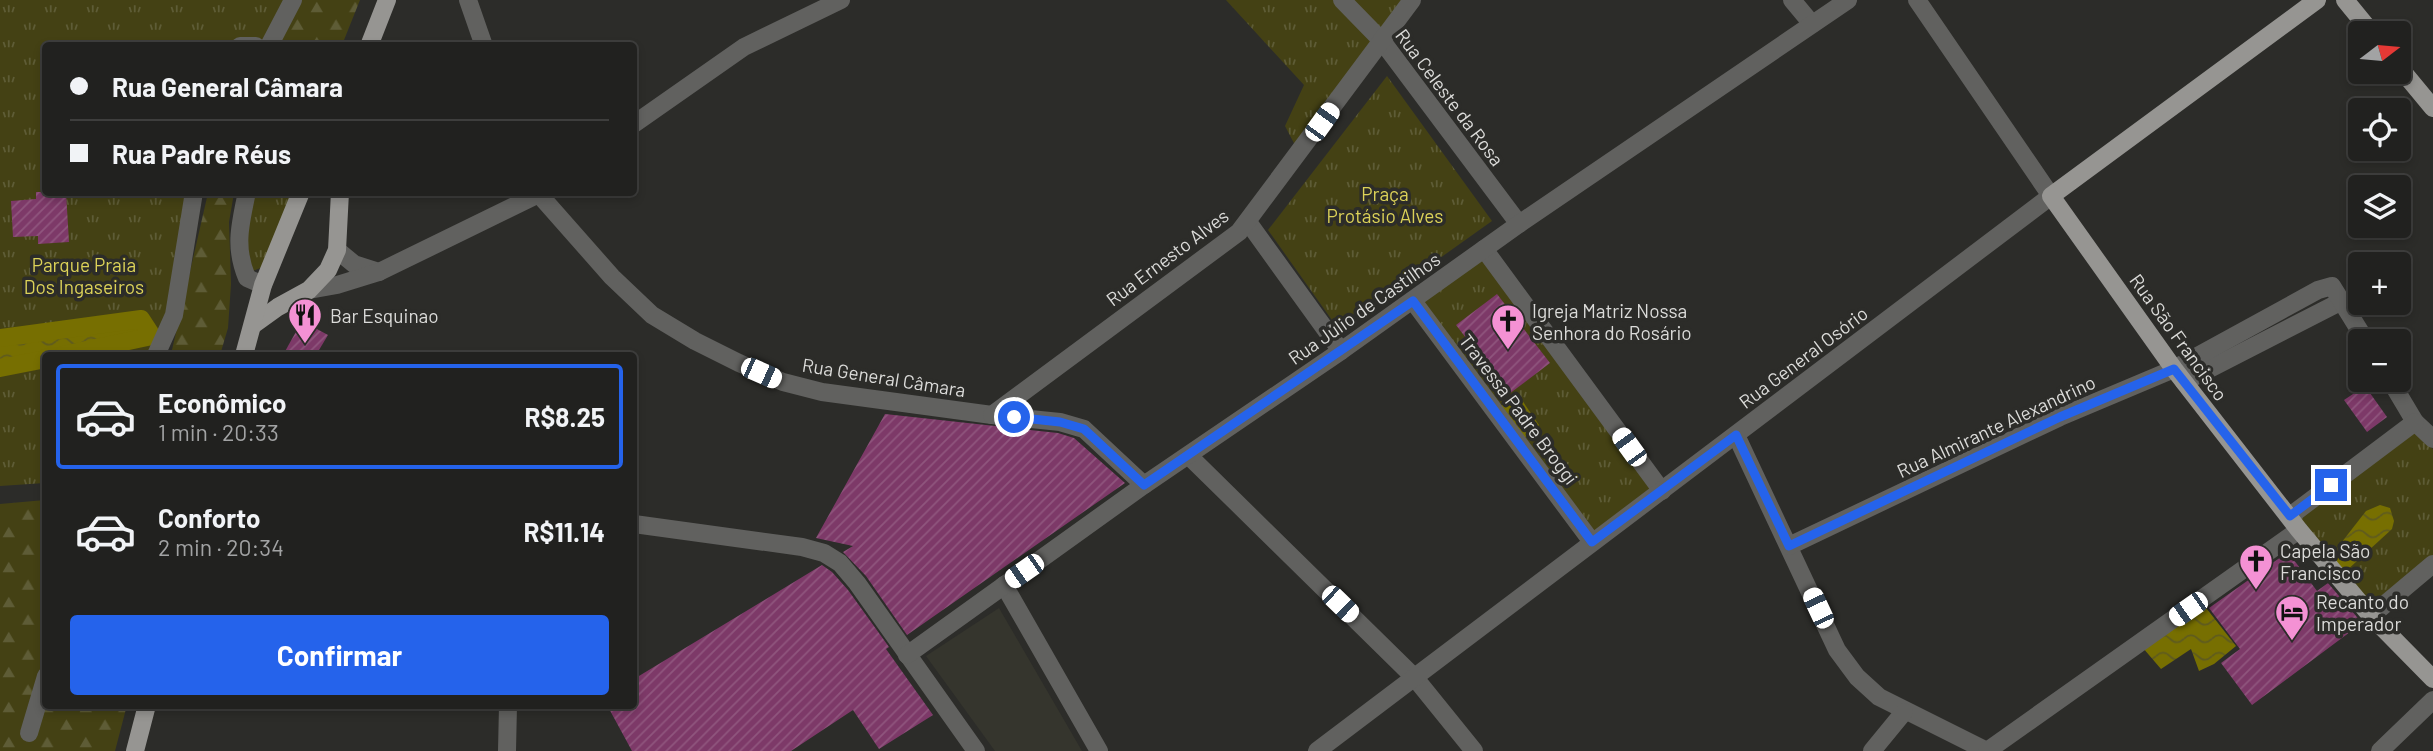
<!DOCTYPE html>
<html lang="pt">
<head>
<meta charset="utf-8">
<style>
  :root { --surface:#21211f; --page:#2d2e2c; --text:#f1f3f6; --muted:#a2a3a4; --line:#3e3e3d; --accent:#2563eb }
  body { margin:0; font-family:Barlow,sans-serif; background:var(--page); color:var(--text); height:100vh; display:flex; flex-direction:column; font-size:26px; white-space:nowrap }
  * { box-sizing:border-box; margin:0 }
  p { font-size:23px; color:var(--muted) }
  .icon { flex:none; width:38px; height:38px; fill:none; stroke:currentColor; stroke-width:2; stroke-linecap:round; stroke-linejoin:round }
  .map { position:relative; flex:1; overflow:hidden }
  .panel { position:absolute; left:42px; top:352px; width:595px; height:357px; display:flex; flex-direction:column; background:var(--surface); border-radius:7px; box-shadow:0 4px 10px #0003,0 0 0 2px var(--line) }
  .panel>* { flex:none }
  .hud { position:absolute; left:42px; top:42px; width:595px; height:154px; border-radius:7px; box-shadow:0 4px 10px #0003,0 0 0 2px var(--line); display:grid; align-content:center; height:154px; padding:0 28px; background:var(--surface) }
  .needle { width:46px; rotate:74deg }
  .controls { position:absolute; left:2348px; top:21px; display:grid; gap:14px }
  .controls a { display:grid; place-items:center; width:63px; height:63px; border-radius:7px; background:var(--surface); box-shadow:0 4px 10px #0003,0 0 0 2px var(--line); font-size:35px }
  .end { position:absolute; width:32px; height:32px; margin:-16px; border:9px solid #2563eb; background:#fff; box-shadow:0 0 0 4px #fff }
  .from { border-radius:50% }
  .car { position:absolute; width:21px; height:42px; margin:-21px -10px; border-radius:9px; box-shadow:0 0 5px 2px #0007; background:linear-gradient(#fff 24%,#345 0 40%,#fff 0 76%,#345 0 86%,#fff 0) }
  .hud b { display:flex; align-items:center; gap:24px; height:66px; font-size:26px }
  .hud b+b { border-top:2px solid var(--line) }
  .hud i { width:18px; height:18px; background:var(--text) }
  ul { padding:12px 0 0; list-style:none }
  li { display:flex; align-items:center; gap:21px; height:105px; margin:0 14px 10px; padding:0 14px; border:4px solid transparent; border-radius:7px }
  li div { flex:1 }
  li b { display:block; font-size:26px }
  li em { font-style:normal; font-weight:700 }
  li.selected { border-color:var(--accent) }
  li>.icon { width:63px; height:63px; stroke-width:1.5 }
  .cta { display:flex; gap:14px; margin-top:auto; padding:14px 28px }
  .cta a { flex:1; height:80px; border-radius:7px; background:var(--accent); color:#fff; font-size:28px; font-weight:700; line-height:80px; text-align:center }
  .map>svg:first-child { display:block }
  .built { fill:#35352d }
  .grass { fill:url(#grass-tufts) }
  .forest { fill:url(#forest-firs) }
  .water { fill:url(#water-waves) }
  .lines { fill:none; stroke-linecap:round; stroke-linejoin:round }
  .canal { stroke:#776f01; stroke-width:18 }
  .building { fill:url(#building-hatch) }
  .minor { stroke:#61615f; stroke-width:18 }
  .major { stroke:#969592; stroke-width:18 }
  .route { stroke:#2563eb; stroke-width:9 }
  .labels { text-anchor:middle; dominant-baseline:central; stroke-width:7; stroke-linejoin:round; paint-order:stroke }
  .street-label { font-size:19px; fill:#dbdbd9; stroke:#2c2c29 }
  .park-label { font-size:19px; fill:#dcd258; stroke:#2c2c29 }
  .poi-label { font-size:19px; fill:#dbdbd9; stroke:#2c2c29; text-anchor:start }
</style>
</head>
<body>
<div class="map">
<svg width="2433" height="751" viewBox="0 0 2433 751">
  <defs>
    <pattern id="grass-tufts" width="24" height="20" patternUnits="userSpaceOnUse" patternTransform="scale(1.75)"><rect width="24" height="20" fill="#444114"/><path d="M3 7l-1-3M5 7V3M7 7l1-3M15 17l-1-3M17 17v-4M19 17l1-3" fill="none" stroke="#5e5c36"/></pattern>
    <pattern id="forest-firs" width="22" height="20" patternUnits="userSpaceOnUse" patternTransform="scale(1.75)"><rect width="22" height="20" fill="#444114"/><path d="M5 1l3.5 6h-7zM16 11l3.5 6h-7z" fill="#5e5c36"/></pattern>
    <pattern id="water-waves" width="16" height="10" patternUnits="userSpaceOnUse" patternTransform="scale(1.75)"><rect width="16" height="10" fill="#776f01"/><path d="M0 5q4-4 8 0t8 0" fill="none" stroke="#5f5b1e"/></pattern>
    <pattern id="building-hatch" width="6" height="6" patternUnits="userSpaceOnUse" patternTransform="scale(1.75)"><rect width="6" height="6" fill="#7d3968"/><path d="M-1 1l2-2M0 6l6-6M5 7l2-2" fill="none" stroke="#8f557d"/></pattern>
  </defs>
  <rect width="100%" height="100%" fill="#2c2c29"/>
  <!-- built -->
  <path class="built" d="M999,608L1082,751H995L926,656Z"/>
  <!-- grass -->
  <g class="grass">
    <path d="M0,0H287L265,44L46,46V192L192,193L170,308L151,355H46L45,483L0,486Z"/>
    <path d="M1226,0H1340L1380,41L1297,149L1285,126L1304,85Z"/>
    <path d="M1347,0H1407L1381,35Z"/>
    <path d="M1387,76L1492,221L1339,330L1268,230Z"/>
    <path d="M249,193H293L263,267L250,272L245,260Z"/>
    <path d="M1484,250L1658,490L1593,540L1415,301Z"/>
    <path d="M2410,429L2433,449V559L2371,610L2295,517Z"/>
  </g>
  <!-- forest -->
  <g class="forest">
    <path d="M296,0H360L342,45L272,46Z"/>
    <path d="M208,193H234L229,222L231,284L228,328L220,355H168L172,350Z"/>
    <path d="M45,500L46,705H127L115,751H0V504Z"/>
  </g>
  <!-- water -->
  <g class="water">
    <path d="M141,319L152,336L63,355H46L45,359L0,368V338Z"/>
    <path d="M1517,393L1539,425L1521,441L1497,409Z"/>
    <path d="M2380,505L2390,508L2394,521L2392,529L2345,572L2331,556L2366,511Z"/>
    <path d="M2203,604L2236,646L2214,664L2199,671L2191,649L2161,669L2143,648Z"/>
  </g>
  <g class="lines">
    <!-- canal -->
    <g class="canal">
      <path d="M0,338L141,319L152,336L63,355"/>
      <path d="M0,368L46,359"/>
    </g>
  </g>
  <!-- building -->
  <g class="building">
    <path d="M36,192H66L69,242L38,244V236L13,237L11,201L36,199Z"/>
    <path d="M1497,294L1550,363L1509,394L1456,325Z"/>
    <path d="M302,321L328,335L316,355H283Z"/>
    <path d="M2365,386L2387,417L2367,432L2344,400Z"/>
    <path d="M885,414L1058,433L1074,438L1125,483L907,635L866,576L843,552L853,546L816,538Z"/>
    <path d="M2288,552L2317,591L2328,583L2362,623L2252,705L2221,663L2240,649L2209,608Z"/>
    <path d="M822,565L832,572L848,590L889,647L886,649L933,715L879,749L853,710L791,751H632L607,705H634V679Z"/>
  </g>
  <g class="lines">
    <!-- minor -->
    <g class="minor">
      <path d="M468,0L484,46"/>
      <path d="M1342,0L1382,41L1519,224"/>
      <path d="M1792,0L1812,24"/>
      <path d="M240,46H256"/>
      <path d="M269,46L293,0"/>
      <path d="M634,124L744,47L841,0"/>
      <path d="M247,192C240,225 234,247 247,278L263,285"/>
      <path d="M537,192L612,277L652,315L695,341L739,363L783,382L822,392L992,415L1060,422L1084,429L1144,485"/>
      <path d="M1248,222L1341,351"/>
      <path d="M1484,249L1662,491"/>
      <path d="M337,250L354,264L379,272"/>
      <path d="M309,290L337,285L379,272L543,192"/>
      <path d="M1413,301L1592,542"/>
      <path d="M156,355L174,315L194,192"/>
      <path d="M2390,380L2415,422L2433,439"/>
      <path d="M2184,382L2342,301"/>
      <path d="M992,415L1239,232L1412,0"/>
      <path d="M1736,435L1837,650L1857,677L1879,697L1987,751"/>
      <path d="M1189,456L1415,678L1474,751"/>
      <path d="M2290,516L2415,422"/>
      <path d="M634,524L802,547L824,553L840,563L857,583L976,751"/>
      <path d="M1789,546L2060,417L2174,369L2318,290L2332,286L2366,341"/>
      <path d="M1004,585L1099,751"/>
      <path d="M2371,616L2433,564"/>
      <path d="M907,655L1144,485L1341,351L1519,224L1848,0"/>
      <path d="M29,733L46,676"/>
      <path d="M507,751L508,705"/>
      <path d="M1317,751L2051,196L1917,0"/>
      <path d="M1872,751L1904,712"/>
      <path d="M1987,751L2299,530"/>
      <path d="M2380,751L2433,700"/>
    </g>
    <!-- major -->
    <g class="major">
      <path d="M2317,0L2051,196L2174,369L2299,530L2371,616L2433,679"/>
      <path d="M2345,0L2372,33"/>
      <path d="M369,46L387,0"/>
      <path d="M2399,67L2433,108"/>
      <path d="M253,325L278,307L309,290L328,270L337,250L340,192"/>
      <path d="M244,355L263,285L301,192"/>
      <path d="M135,751L147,705"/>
    </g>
  </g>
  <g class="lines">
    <!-- route -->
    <path class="route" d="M1014,417L1060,422L1084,429L1144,485L1413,301L1592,542L1736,435L1789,546L2060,417L2174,369L2290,516L2331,485"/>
  </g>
  <!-- icons -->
  <defs>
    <g id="restaurant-pin" transform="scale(1.75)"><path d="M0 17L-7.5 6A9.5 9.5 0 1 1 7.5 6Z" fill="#f491d4" stroke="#2c2c29"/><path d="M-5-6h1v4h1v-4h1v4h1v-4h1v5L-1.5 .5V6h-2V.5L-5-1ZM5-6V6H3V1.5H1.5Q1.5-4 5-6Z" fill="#111"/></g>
    <g id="church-pin" transform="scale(1.75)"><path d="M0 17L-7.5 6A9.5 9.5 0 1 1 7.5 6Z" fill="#f491d4" stroke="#2c2c29"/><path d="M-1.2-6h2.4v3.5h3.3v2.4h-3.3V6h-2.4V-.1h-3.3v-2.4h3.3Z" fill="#111"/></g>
    <g id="hotel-pin" transform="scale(1.75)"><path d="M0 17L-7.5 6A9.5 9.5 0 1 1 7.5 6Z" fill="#f491d4" stroke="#2c2c29"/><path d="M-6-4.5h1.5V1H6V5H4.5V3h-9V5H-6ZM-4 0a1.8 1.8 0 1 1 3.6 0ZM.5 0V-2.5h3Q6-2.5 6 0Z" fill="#111"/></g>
  </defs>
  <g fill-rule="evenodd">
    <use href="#restaurant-pin" x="305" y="315"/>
    <use href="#church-pin" x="1508" y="321"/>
    <use href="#church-pin" x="2256" y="561"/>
    <use href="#hotel-pin" x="2292" y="612"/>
  </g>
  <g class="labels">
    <!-- street labels -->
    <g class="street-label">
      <text transform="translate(1450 97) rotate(53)">Rua Celeste da Rosa</text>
      <text transform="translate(1167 257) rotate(-37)">Rua Ernesto Alves</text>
      <text transform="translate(1364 308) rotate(-35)">Rua Júlio de Castilhos</text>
      <text transform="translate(2179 337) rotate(54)">Rua São Francisco</text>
      <text transform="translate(1803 357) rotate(-37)">Rua General Osório</text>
      <text transform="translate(884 377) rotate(9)">Rua General Câmara</text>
      <text transform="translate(1519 409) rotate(53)">Travessa Padre Broggi</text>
      <text transform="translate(1996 426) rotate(-25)">Rua Almirante Alexandrino</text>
    </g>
    <!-- park labels -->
    <g class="park-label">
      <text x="1385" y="193">Praça<tspan x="1385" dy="22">Protásio Alves</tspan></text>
      <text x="84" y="264">Parque Praia<tspan x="84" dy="22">Dos Ingaseiros</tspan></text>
    </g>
    <!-- poi labels -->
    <g class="poi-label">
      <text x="1532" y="310">Igreja Matriz Nossa<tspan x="1532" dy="22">Senhora do Rosário</tspan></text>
      <text x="330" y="315">Bar Esquinao</text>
      <text x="2280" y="550">Capela São<tspan x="2280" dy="22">Francisco</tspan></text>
      <text x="2316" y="601">Recanto do<tspan x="2316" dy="22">Imperador</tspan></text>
    </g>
  </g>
</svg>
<div class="controls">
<a><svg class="needle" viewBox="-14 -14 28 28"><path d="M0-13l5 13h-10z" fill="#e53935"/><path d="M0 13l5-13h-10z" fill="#a2a3a4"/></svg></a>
<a><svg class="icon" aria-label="locate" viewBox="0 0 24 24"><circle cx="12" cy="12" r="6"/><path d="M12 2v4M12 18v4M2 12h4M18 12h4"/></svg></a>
<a><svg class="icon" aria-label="layers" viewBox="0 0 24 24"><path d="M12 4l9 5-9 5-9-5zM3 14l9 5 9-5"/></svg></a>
<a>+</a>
<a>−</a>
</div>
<i class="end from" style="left:1014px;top:417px"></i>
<i class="end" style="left:2331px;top:485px"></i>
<i class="car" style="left:1322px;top:122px;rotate:36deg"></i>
<i class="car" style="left:761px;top:373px;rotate:114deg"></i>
<i class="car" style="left:1629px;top:447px;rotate:324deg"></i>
<i class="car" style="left:1024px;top:571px;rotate:235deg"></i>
<i class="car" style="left:1340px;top:604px;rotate:134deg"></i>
<i class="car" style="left:1818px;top:608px;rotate:335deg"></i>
<i class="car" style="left:2188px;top:609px;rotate:235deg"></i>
<div class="hud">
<b><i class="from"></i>Rua General Câmara</b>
<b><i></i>Rua Padre Réus</b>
</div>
<section class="panel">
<ul>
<li class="selected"><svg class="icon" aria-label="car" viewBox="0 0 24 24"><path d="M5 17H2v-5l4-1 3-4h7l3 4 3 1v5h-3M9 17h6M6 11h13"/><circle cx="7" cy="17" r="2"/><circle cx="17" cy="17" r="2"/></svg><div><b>Econômico</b><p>1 min · 20:33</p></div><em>R$8.25</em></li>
<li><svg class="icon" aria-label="car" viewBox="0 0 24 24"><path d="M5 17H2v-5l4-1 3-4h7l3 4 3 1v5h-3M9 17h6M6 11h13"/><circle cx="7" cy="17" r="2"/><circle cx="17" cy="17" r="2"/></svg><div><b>Conforto</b><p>2 min · 20:34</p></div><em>R$11.14</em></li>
</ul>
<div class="cta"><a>Confirmar</a></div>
</section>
</div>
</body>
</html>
